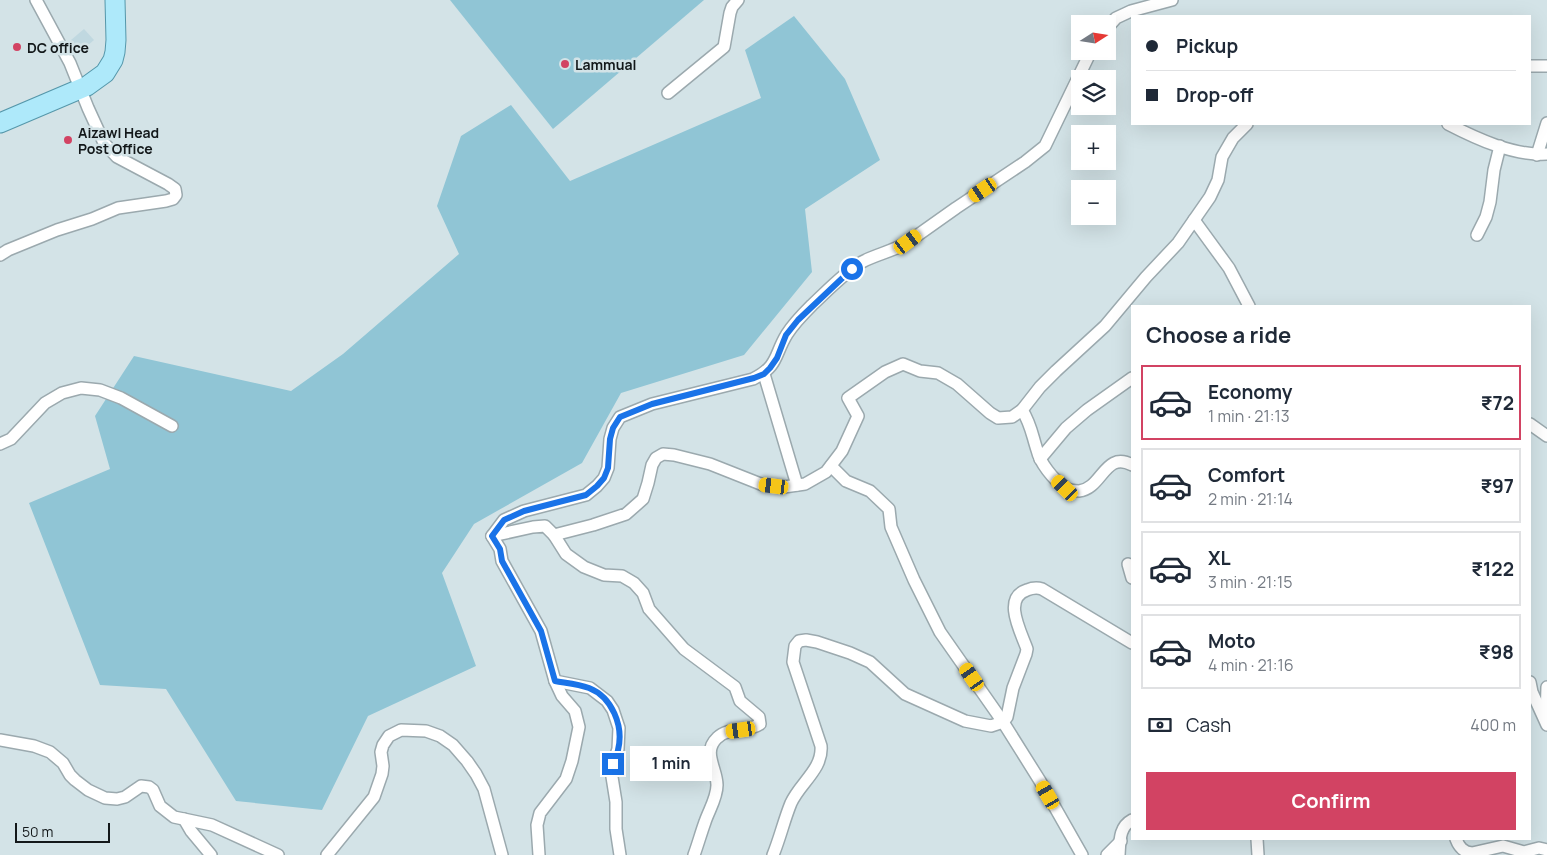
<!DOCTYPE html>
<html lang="en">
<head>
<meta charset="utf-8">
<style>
  :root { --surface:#fff; --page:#f2f2f3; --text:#1f2937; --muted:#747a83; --line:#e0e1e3; --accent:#d24363 }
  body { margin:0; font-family:Manrope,sans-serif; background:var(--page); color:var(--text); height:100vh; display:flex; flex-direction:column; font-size:19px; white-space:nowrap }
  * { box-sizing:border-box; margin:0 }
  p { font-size:16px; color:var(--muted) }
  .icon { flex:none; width:28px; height:28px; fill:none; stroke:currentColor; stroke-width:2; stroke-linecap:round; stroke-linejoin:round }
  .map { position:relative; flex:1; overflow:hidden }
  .side { position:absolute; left:1131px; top:305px; width:400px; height:535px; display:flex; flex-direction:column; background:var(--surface); border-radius:0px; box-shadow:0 5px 20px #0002 }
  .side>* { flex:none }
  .hud { position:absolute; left:1131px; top:15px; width:400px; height:110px; border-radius:0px; box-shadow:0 5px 20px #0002; display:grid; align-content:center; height:110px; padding:0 15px; background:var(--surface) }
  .needle { width:32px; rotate:78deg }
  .fabs { position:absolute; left:1071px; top:15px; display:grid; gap:10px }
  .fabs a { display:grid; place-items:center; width:45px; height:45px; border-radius:0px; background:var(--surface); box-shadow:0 5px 20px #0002; font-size:25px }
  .scale { position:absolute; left:15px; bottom:12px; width:95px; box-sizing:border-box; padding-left:5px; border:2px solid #13181a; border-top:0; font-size:14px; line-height:18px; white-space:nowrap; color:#13181a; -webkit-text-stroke:4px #d3e3e7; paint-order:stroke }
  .end { position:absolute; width:22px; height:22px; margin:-11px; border:6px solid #1a73e8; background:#fff; box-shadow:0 0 0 2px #fff }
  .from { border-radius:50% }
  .bubble { position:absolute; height:35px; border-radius:0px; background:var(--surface); box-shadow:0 5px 20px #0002; font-size:16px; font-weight:700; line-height:35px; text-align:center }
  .car { position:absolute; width:15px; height:30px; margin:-15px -8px; border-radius:6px; box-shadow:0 0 4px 1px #0007; background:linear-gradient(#f5c518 24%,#345 0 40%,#f5c518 0 76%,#345 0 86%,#f5c518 0) }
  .hud b { display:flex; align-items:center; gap:18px; height:48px; font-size:19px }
  .hud b+b { border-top:1px solid var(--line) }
  .hud i { width:12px; height:12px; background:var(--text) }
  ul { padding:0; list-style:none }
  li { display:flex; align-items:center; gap:15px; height:75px; margin:0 10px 8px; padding:0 5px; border:2px solid var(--line); border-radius:0px }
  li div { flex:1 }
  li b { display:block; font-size:19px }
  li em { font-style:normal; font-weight:700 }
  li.selected { border-color:var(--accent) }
  li>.icon { width:45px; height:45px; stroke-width:1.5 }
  h2 { padding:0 15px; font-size:22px; line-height:60px }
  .pay { display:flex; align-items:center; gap:12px; height:55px; padding:0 15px; font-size:19px }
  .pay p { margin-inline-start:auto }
  .cta { display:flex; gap:10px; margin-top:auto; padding:10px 15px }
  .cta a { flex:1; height:58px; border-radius:0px; background:var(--accent); color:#fff; font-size:20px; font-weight:700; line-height:58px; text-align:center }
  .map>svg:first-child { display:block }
  .built { fill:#c0d8e0 }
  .green { fill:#90c5d5 }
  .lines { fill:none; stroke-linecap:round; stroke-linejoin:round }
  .minor-casing { stroke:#9ba9ae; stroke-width:14 }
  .primary-casing { stroke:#5597aa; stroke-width:21 }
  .minor { stroke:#fff; stroke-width:11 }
  .primary { stroke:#aee9fa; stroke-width:19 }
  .route { stroke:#1a73e8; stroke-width:6 }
  .poi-dot { fill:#d24363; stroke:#d3e3e7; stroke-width:2 }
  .labels { text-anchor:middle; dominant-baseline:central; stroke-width:5; stroke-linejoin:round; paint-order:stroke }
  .poi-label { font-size:14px; font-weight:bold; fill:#13181a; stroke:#d3e3e7; text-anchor:start }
</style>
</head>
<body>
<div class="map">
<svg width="1547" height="855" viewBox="0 0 1547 855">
  <rect width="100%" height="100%" fill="#d3e3e7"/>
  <!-- built -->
  <path class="built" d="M84,29L94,40L80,52L71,40Z"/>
  <!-- green -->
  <g class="green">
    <path d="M450,0H704L553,129Z"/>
    <path d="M794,16L845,79L880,160L805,209L812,272L744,355L621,393L582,463L474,524L442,573L476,666L368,716L322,810L236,801L166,689L100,685L29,503L110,469L95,416L134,356L291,391L343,354L459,254L437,206L461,136L511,105L570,181L761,98L745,50Z"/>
  </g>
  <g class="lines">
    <!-- minor casing -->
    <g class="minor-casing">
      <g id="minor">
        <path d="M1108,27L1116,18L1131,11L1172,0"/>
        <path d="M1530,66H1547"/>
        <path d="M668,93L724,47L730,13L732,7L738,0"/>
        <path d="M1448,124C1477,139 1514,156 1547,154"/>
        <path d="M1537,155L1547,123"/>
        <path d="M1194,220L1229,268L1249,306"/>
        <path d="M1477,235L1486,217L1490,202L1494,170L1500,146"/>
        <path d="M0,255L8,250L57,230L92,219L118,208L166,201L173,199L176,195L175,189L168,184L117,157L104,143L88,108L70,63L36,0"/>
        <path d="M764,374L797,485"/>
        <path d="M1022,410C1031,424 1032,435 1037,450C1040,463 1053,479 1064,487C1068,490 1074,491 1079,491C1102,489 1105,450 1132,465"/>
        <path d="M1530,424L1547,436"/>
        <path d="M0,444L11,439L45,403L62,393L81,388L100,390L121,398L172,426"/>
        <path d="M1040,459L1066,428L1087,410L1132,378"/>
        <path d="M831,466L846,481L870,491L889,509L891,527L914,580L940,632L1003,722L1040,781L1082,855"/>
        <path d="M554,535L566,554L584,567L604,575L622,576L634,583L643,593L649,609L684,649L735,687L740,701L759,717L760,724C747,733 729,726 717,738C702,752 717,769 717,785C717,798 709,810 705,822C701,833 698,844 694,855"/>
        <path d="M492,536L533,527L545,526L554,535L593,525L626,514L643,499L648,483L652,465L656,458L663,454L674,455L710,464L763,485L784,487L805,484L826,472L842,451L858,416L848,398L885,372L903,364L920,371L938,373L957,384L990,413L998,418L1012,417L1022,410L1040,387L1056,371L1105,326L1146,277L1178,243L1210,197L1218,180L1222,157L1233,138L1247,124"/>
        <path d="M1128,564L1132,578"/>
        <path d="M555,681L590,688L607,701L613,710L619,728L618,749L613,764L612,777L616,802V829L620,855"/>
        <path d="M1530,682L1532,692L1547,725"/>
        <path d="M1546,718L1547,687"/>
        <path d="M0,740L34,746L50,752L63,763L70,775L75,780L88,790L105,798L117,799L125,797L141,786L149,787L153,790L160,806L174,817L212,825L278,855"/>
        <path d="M184,819L191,831L211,855"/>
        <path d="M1257,839L1258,855"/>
        <path d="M1456,839C1459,847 1463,852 1472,853L1503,846L1524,852L1539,848L1547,850"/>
        <path d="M327,855L374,797L382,774L383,766L381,752L383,745L389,736L401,730L426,731L440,736L453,745L467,761L476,774L484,789L502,855"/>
        <path d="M539,855L537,825L540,813L566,779L572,761L579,727L575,711L562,696L555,681L541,631L502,561L500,549L492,536L504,520L524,511L586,495L597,486L604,478L608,468L610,439L613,428L620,417L652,404L753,379C779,366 774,355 787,334C794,323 803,314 812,305C827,291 845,272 862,262C877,254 894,251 908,242L956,208L1025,162L1045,146L1091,51"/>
        <path d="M773,855C780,838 784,820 791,803C800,783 823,769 821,746L793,662L795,646L799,641L806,640L817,642L850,653L870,662L905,694L965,721L991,726L1003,722L1007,717L1013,688L1026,654L1027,649C1021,632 1002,598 1027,590C1032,588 1036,587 1042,589L1132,643"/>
        <path d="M1107,855L1121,841"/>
        <path d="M1119,855C1120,841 1119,827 1132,820"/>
      </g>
    </g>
    <!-- primary casing -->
    <g class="primary-casing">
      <path id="primary" d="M0,123L87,86L105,73L113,60L115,52L116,40L115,0"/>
    </g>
    <!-- minor -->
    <use href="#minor" class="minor"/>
    <!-- primary -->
    <use href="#primary" class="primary"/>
  </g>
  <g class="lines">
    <!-- route -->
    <path class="route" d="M613,764C615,759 617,755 618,750C624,726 612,697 589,688C578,684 566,683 555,681L541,631L502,561L500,549L492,536L504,520L524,511L586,495L597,486L604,478L608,468L610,439L613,428L620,417L652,404L754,378L764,374L770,368L777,358L786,335L798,320L852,269"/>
  </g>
  <!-- markers -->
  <g class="poi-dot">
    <circle cx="17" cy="47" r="5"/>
    <circle cx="565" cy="64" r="5"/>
    <circle cx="68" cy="140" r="5"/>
  </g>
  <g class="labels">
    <!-- poi labels -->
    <g class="poi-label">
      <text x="27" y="47">DC office</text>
      <text x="575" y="64">Lammual</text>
      <text x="78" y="132">Aizawl Head<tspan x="78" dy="16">Post Office</tspan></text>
    </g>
  </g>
</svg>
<div class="fabs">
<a><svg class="needle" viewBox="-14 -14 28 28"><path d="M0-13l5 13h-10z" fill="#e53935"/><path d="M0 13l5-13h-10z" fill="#747a83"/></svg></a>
<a><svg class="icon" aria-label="layers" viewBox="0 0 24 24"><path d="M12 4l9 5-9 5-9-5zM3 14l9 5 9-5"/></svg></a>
<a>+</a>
<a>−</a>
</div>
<div class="scale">50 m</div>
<i class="end from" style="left:852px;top:269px"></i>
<i class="end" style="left:613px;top:764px"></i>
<div class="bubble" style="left:630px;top:746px;width:82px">1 min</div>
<i class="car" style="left:983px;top:190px;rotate:236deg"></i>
<i class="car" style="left:908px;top:242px;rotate:54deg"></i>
<i class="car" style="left:774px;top:486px;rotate:277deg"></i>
<i class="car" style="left:1065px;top:488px;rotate:314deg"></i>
<i class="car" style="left:972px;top:677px;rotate:325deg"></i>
<i class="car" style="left:741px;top:730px;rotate:262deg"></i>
<i class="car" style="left:1048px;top:795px;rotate:330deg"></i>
<div class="hud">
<b><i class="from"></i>Pickup</b>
<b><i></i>Drop-off</b>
</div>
<section class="side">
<h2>Choose a ride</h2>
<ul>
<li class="selected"><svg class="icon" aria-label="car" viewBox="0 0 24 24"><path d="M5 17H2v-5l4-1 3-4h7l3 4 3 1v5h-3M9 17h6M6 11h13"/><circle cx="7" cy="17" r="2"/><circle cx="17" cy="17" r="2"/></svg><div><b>Economy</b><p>1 min · 21:13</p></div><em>₹72</em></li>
<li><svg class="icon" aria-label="car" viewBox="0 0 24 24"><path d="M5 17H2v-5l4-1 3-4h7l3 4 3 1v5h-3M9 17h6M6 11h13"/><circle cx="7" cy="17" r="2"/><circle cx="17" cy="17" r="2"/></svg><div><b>Comfort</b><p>2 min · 21:14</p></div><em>₹97</em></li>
<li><svg class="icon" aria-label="car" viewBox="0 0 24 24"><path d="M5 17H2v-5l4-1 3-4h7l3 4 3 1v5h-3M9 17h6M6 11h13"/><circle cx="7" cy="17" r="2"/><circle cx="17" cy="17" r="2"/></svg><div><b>XL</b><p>3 min · 21:15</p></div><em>₹122</em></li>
<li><svg class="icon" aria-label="car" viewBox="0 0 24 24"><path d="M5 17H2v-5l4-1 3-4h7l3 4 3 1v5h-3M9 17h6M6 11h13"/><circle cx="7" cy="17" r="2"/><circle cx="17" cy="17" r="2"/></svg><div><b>Moto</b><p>4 min · 21:16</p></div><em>₹98</em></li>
</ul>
<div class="pay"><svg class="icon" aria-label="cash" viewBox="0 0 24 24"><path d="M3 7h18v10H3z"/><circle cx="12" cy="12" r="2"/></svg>Cash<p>400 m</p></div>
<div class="cta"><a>Confirm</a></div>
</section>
</div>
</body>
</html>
